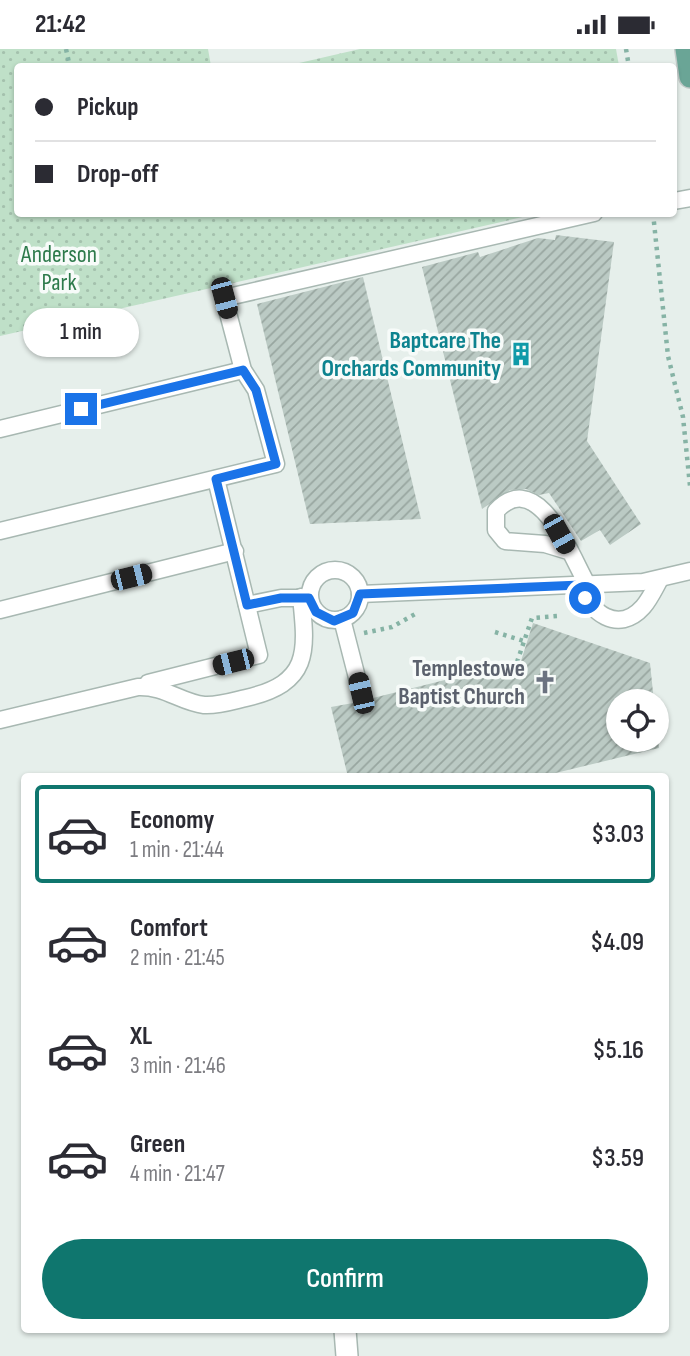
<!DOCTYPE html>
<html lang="en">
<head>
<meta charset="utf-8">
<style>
  :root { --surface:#fff; --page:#f7f7f7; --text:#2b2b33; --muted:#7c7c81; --line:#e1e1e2; --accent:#0f766e }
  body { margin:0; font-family:"Sofia Sans Condensed",sans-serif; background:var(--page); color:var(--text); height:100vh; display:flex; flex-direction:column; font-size:26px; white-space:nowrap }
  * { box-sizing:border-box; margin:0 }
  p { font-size:23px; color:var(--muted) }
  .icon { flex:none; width:38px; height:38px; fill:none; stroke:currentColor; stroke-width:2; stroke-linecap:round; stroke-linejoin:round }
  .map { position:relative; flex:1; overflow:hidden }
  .sheet { position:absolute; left:21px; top:724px; width:648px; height:560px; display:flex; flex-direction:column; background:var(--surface); border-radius:7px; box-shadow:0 2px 5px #0004 }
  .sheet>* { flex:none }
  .top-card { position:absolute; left:14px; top:14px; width:663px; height:154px; border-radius:7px; box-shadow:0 2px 5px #0004; display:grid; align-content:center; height:154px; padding:0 21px; background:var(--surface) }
  .tools { position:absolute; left:606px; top:640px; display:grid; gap:14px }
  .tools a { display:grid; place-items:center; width:63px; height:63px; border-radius:50%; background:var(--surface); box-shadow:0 2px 5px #0004; font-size:35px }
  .end { position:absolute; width:32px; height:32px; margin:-16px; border:9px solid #1a73e8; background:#fff; box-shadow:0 0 0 4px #fff }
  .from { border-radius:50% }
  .bubble { position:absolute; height:49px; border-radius:24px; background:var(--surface); box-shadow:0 2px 5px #0004; font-size:23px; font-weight:600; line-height:49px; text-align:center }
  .car { position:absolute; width:21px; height:42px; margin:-21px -10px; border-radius:9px; box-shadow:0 0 5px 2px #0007; background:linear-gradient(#222 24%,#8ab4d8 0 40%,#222 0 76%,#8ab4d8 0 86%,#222 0) }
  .top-card b { display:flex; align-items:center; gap:24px; height:66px; font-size:26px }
  .top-card b+b { border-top:2px solid var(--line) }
  .top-card i { width:18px; height:18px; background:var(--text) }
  ul { padding:12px 0 0; list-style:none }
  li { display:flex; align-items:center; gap:21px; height:98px; margin:0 14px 10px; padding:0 7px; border:4px solid transparent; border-radius:7px }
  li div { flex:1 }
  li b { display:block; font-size:26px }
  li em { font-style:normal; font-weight:600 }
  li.on { border-color:var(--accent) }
  li>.icon { width:63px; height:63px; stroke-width:1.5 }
  .cta { display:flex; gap:14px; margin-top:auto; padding:14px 21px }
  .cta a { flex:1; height:80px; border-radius:42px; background:var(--accent); color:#fff; font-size:28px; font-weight:600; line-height:80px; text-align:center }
  .status { display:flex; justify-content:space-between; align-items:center; height:49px; padding:0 35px; background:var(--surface); direction:ltr }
  .status svg { height:19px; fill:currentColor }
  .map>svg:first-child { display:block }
  .park { fill:url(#park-dots) }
  .building { fill:url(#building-hatch) }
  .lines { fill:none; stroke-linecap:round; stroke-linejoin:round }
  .service-casing { stroke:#a8b8b2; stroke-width:19 }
  .minor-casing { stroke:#a8b8b2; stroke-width:24 }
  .primary-casing { stroke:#c2cac8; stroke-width:24 }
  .path { stroke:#86b3a5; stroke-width:4.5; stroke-dasharray:3.5 5; stroke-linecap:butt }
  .service { stroke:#fff; stroke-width:16 }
  .minor { stroke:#fff; stroke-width:21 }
  .primary { stroke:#6aa596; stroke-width:21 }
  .route { stroke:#1a73e8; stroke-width:9 }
  .labels { text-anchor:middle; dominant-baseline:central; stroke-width:7; stroke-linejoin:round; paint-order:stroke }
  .park-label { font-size:24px; fill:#2d7a4b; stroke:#f7fbf9 }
  .culture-label { font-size:24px; font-weight:bold; fill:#0d838f; stroke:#f7fbf9; text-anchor:end }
  .worship-label { font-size:24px; font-weight:bold; fill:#5b616d; stroke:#f7fbf9; text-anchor:end }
</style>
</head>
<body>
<div class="status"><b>21:42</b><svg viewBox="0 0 49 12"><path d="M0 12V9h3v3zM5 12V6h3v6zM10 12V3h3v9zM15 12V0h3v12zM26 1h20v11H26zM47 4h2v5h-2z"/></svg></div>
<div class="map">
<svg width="690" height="1307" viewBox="0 0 690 1307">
  <defs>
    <pattern id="park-dots" width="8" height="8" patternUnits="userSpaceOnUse" patternTransform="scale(1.75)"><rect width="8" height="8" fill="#bfe0c8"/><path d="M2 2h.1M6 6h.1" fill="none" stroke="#a4c1ad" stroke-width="1.8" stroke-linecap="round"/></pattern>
    <pattern id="building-hatch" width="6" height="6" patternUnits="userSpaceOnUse" patternTransform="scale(1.75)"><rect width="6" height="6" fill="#bbcac4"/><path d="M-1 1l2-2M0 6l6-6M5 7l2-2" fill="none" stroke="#98a6a0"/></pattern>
  </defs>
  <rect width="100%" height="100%" fill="#e6efeb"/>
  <!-- park -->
  <g class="park">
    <path d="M0,0H208L211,17L18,18V164L536,165L0,287Z"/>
    <path d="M360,0H616L619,17H286Z"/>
  </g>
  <!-- building -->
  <g class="building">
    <path d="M556,186L614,193L587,392L641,475L610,496L600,481L581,492L549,444L539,446L526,440L510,441L482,460L422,218L478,203L480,208L538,189L555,191Z"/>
    <path d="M363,228L421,470L310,475L257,255Z"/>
    <path d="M533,574L650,614L654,653H618V691H656V674L659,699L539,728H348L331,658L353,654L356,660L365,662L371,659L373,649L521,612Z"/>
  </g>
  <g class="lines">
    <!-- service casing -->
    <g class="service-casing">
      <g id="service">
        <path d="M674,152L690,149"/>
        <path d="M0,380L243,321"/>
        <path d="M0,482L276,415L256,341L243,321L224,249L594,164"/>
        <path d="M568,502L545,495L505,492L496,481V462C538,417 571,507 587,535"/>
        <circle cx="335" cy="546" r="25"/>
        <path d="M581,536C589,563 618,586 643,558C650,550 655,539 660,530"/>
        <path d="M360,545L643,533L690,522"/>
        <path d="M247,556L281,549H309"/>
        <path d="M0,561L235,502"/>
        <path d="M342,570L363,652"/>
        <path d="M148,634L259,606L216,430"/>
        <path d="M0,671L138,638C165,637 180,653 204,656C218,657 233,652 246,649C310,634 307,604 301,548"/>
      </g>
    </g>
    <!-- minor casing -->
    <g class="minor-casing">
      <path id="minor" d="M345,1281L347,1307"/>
    </g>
    <!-- primary casing -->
    <g class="primary-casing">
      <path id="primary" d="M686,0L690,28"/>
    </g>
    <!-- path -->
    <g class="path">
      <path d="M66,0L70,18"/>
      <path d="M626,0L629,18"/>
      <path d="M653,164L668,307L683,368L690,437"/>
      <path d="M495,583L524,592"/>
      <path d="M364,584L392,578L417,564"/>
      <path d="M517,613L532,569L558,567"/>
    </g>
    <!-- service -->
    <use href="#service" class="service"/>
    <!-- minor -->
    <use href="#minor" class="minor"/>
    <!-- primary -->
    <use href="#primary" class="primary"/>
  </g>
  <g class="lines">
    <!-- route -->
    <path class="route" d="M81,360L243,321L256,341L276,415L216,430L247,556L281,549H309L316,563L334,572L353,564L360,545L581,536L585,549"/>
  </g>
  <!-- icons -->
  <defs>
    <g id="building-bare" transform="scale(1.89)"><path d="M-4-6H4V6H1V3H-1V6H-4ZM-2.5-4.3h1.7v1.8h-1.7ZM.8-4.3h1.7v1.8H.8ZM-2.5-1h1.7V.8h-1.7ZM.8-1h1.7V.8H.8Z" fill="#0f9aa8" stroke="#f7fbf9" stroke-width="2.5" paint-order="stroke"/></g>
    <g id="church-bare" transform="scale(1.89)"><path d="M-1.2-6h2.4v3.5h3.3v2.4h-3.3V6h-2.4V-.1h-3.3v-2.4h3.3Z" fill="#6b7280" stroke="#f7fbf9" stroke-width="2.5" paint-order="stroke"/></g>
  </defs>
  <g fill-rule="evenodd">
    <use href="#building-bare" x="521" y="305"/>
    <use href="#church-bare" x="545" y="633"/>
  </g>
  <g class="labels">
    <!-- park labels -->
    <g class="park-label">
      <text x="59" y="205">Anderson<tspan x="59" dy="28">Park</tspan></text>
    </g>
    <!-- culture labels -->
    <g class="culture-label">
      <text x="501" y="291">Baptcare The<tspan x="501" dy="28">Orchards Community</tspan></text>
    </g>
    <!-- worship labels -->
    <g class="worship-label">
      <text x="525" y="619">Templestowe<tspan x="525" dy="28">Baptist Church</tspan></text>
    </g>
  </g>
</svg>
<div class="tools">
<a><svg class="icon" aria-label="locate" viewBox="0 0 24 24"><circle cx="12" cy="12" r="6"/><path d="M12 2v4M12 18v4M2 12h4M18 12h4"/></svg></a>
</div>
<i class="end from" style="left:585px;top:549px"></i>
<i class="end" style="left:81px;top:360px"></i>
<div class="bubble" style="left:23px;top:259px;width:116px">1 min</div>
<i class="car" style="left:224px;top:249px;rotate:165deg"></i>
<i class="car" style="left:559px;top:485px;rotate:151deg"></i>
<i class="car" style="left:131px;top:528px;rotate:76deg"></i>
<i class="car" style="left:233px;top:613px;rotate:256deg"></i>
<i class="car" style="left:361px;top:644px;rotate:347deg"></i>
<div class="top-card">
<b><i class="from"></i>Pickup</b>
<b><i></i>Drop-off</b>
</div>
<section class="sheet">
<ul>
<li class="on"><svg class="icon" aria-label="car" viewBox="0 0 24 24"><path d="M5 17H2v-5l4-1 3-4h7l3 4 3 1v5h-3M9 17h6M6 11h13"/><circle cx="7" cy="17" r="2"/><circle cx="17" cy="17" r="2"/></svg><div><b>Economy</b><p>1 min · 21:44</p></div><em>$3.03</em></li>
<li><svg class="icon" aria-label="car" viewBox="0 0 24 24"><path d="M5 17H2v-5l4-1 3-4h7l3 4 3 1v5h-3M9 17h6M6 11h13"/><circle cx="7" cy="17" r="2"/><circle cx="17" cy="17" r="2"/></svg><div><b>Comfort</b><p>2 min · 21:45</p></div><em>$4.09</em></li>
<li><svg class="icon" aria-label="car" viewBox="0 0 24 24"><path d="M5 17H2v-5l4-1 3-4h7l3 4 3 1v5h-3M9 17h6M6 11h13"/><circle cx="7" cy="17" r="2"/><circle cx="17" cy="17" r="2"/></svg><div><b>XL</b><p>3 min · 21:46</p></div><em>$5.16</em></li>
<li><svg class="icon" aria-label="car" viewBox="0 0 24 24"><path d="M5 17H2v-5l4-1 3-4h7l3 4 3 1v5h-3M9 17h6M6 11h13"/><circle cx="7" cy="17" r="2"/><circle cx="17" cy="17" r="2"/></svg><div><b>Green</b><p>4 min · 21:47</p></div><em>$3.59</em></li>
</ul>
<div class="cta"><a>Confirm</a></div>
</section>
</div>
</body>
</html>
